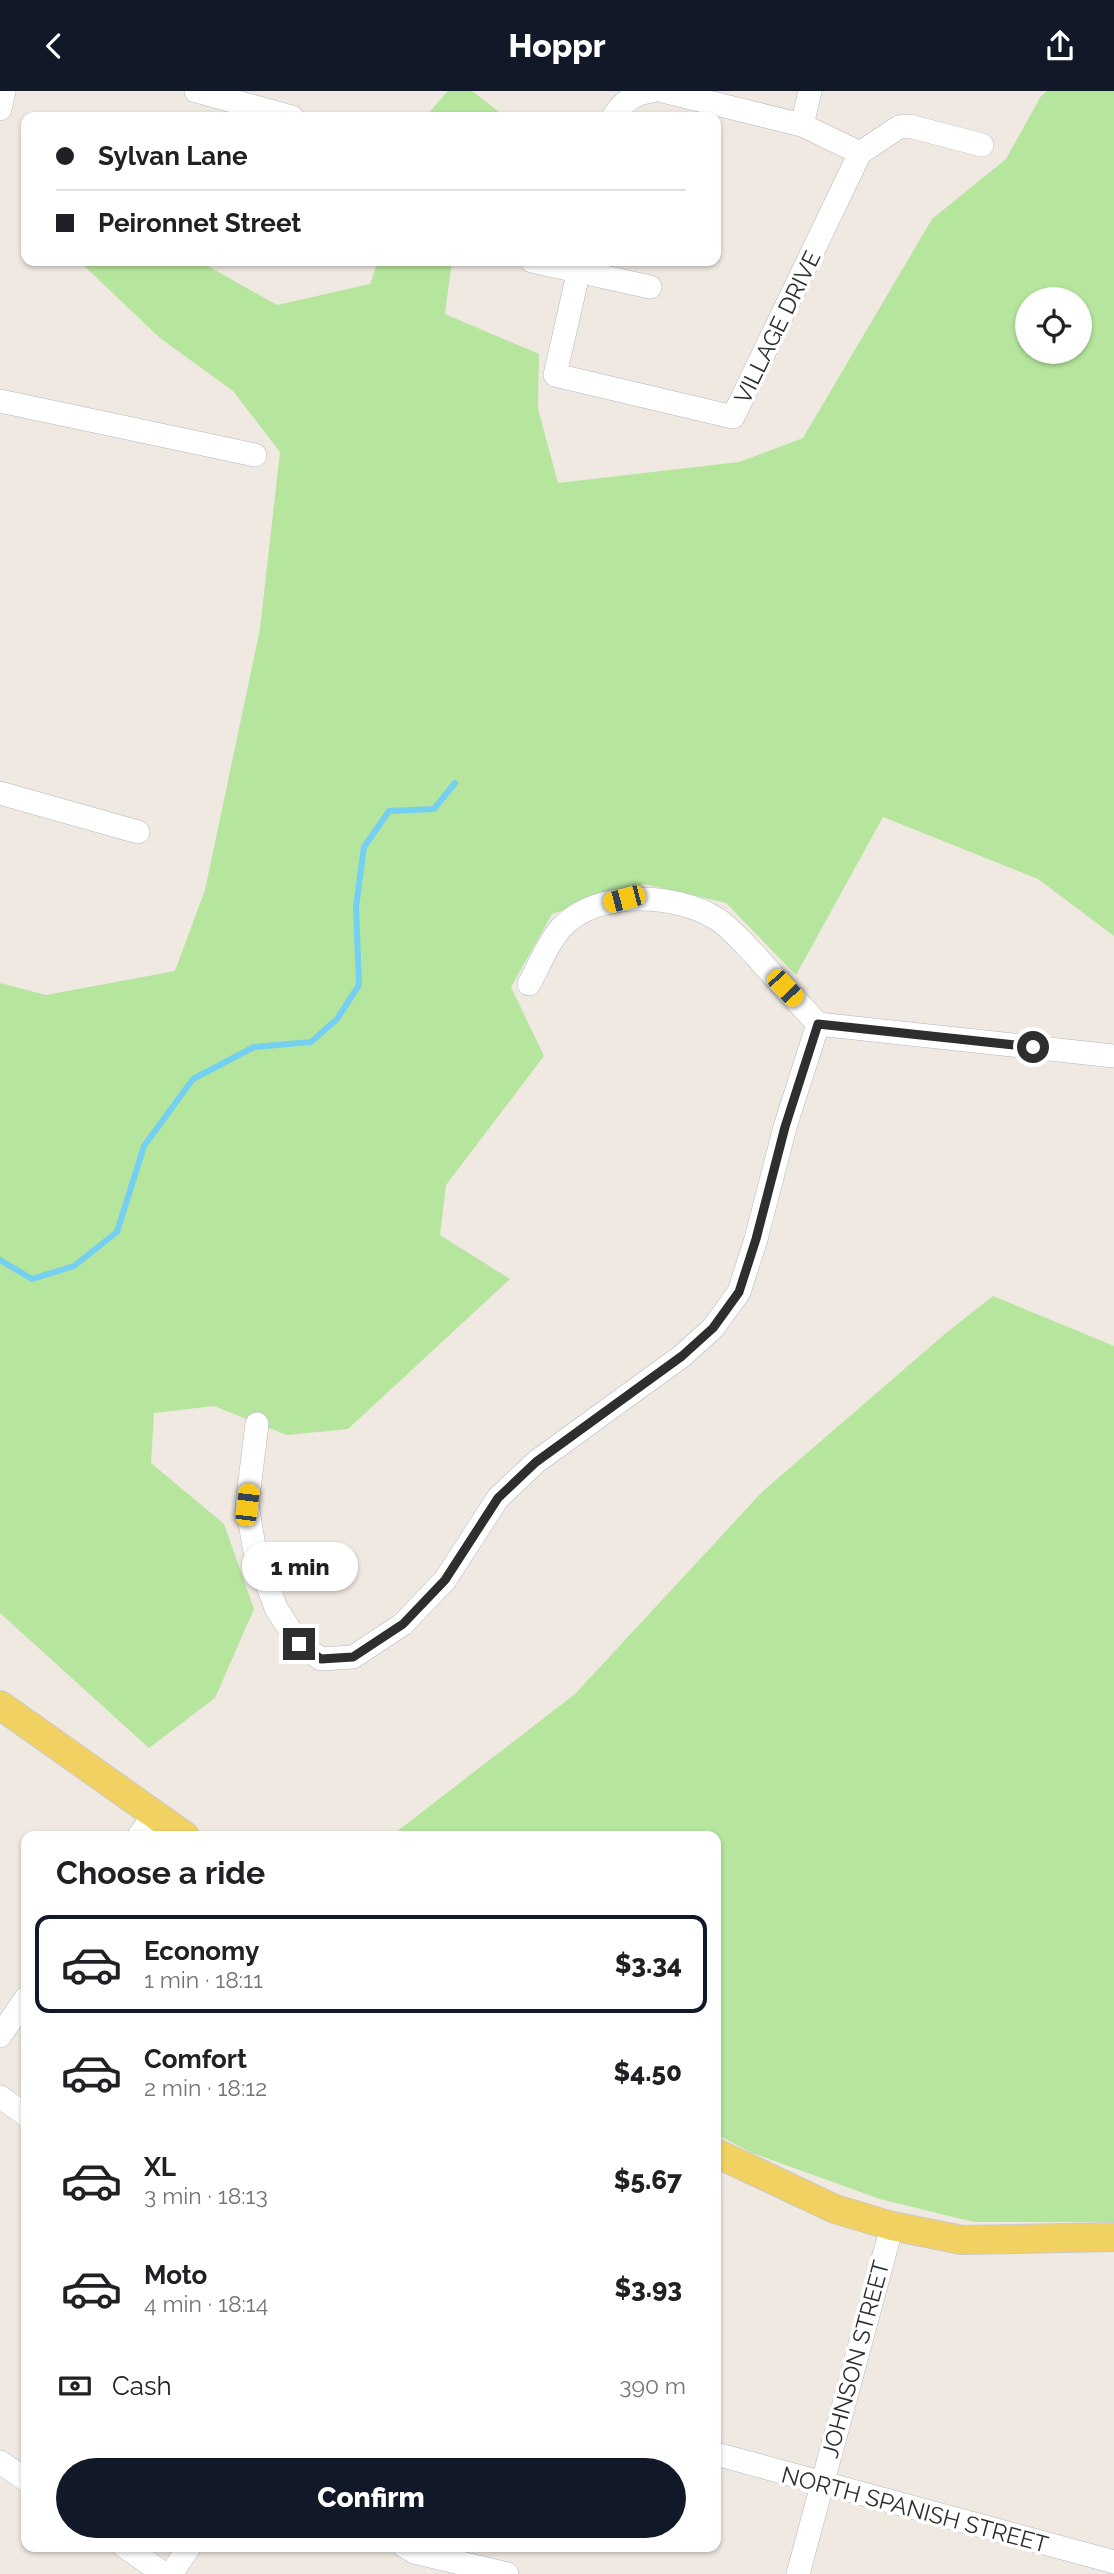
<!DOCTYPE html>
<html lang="en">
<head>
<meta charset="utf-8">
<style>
  :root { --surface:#fff; --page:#f2f2f2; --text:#202124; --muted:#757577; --line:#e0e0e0; --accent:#111827 }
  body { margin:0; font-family:Raleway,sans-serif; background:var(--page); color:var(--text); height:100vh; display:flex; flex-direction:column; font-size:26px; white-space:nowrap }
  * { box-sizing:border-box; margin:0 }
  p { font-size:23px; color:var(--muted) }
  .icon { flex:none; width:38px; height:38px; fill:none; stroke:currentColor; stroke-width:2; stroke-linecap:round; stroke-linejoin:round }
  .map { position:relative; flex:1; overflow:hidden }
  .details { position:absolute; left:21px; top:1740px; width:700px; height:721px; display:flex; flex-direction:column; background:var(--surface); border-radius:14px; box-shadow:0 2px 5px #0004 }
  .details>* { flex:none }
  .top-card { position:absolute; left:21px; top:21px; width:700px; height:154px; border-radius:14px; box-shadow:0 2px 5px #0004; display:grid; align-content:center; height:154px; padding:0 35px; background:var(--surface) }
  .controls { position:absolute; left:1015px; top:196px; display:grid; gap:14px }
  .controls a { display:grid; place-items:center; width:77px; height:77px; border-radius:50%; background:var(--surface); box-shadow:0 2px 5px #0004; font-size:35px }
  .end { position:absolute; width:32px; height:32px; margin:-16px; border:9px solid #2e2e2e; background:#fff; box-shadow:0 0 0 4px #fff }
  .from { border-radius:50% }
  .bubble { position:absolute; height:49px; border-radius:24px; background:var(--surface); box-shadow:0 2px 5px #0004; font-size:23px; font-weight:800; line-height:49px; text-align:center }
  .car { position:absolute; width:21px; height:42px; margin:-21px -10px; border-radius:9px; box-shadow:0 0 5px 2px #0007; background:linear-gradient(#f5c518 24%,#345 0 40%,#f5c518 0 76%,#345 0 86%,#f5c518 0) }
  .top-card b { display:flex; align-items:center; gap:24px; height:66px; font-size:26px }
  .top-card b+b { border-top:2px solid var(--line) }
  .top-card i { width:18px; height:18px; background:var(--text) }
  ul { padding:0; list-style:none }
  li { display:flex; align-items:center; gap:21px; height:98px; margin:0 14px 10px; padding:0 21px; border:4px solid transparent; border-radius:14px }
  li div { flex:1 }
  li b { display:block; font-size:26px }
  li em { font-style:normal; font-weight:800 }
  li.on { border-color:var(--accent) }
  li>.icon { width:63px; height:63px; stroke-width:1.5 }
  h2 { padding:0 35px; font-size:32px; line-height:84px }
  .pay { display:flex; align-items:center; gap:18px; height:77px; padding:0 35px; font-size:26px }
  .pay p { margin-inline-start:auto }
  .action { display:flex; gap:14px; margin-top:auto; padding:14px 35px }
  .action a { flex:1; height:80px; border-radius:42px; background:var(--accent); color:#fff; font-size:28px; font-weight:800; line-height:80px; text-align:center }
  header { display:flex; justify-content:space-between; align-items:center; height:91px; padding:0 35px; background:var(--accent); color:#fff; font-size:32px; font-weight:800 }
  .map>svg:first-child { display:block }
  .green { fill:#b6e59e; fill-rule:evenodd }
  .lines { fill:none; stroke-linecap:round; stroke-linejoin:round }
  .stream { stroke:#75cff0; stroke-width:6 }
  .minor-casing { stroke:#b4b7c1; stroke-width:24 }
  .major-casing { stroke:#c9c9c9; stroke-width:30 }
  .minor { stroke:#fff; stroke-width:23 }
  .major { stroke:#f2d163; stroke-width:28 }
  .route { stroke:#2e2e2e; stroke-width:9 }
  .labels { text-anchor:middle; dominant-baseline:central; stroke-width:7; stroke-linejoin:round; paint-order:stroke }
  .street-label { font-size:23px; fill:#2e2e2e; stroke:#fff }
</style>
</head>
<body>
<header><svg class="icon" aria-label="back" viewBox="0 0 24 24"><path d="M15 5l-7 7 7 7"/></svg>Hoppr<svg class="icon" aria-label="share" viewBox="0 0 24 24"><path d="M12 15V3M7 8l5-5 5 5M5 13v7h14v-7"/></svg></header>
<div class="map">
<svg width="1114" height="2483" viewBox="0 0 1114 2483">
  <rect width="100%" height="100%" fill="#efe9e1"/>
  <!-- green -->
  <g class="green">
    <path d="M448,0H472L503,24L502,26H425Z"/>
    <path d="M1047,0H1114V845L1038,788L883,726L796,884L726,812L644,793L552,823L511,896L544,965L446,1094L440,1144L510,1188L348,1338L287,1344L214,1315L154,1322L151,1372L224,1433L254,1518L215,1607L149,1657L0,1522V892L46,904L175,880L205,799L260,538L280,361L233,300L160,247L79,170H199L277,214L370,193L378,170H452L445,223L539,263L538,318L558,392L739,371L803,347L932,128L1006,68L1041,5ZM1027,208H1080V261H1027Z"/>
    <path d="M993,1205L1114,1255V2131H974L880,2108L752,2062L716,2043V1745H391L575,1603L762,1401L946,1242Z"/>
  </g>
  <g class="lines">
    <!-- stream -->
    <path class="stream" d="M0,1169L32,1188L74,1175L117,1141L144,1055L193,988L254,956L311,951L337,928L359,894L356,816L364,756L389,720L434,718L455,692"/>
    <!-- minor casing -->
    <g class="minor-casing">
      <g id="minor">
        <path d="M196,0L292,26"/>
        <path d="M0,18L4,0"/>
        <path d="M613,26C623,11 633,3 652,0"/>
        <path d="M802,34L810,0"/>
        <path d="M860,62L899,36L909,35L982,54"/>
        <path d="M532,170L650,196"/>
        <path d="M581,170L555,284L733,326L860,62L802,34L663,0"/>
        <path d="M0,310L255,364"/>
        <path d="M0,702L138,741"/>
        <path d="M529,893C539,875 547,853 561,837C596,798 676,802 717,828C732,838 744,853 756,865C776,888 797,910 818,933"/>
        <path d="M818,933L1114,965"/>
        <path d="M257,1333L247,1414L255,1461L276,1517L299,1553L321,1568L353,1566L403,1533L445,1489L498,1407L536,1371L682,1265L713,1237L739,1201L756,1148L785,1036L818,933"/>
        <path d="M139,1745L155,1722"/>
        <path d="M0,1945L26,1907"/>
        <path d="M0,2006L26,2024"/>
        <path d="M716,2363L1114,2471"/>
        <path d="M0,2371L26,2389"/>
        <path d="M124,2455L164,2483"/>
        <path d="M404,2455L414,2461L507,2483"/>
        <path d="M171,2483L190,2455"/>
        <path d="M798,2483L892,2135"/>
      </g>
    </g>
    <!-- major casing -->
    <g class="major-casing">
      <g id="major">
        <path d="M0,1614L185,1745"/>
        <path d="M716,2062L835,2118L892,2135L962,2149L1114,2146"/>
      </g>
    </g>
    <!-- minor -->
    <use href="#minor" class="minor"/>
    <!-- major -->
    <use href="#major" class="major"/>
  </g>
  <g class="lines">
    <!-- route -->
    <path class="route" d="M299,1553L321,1568L353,1566L403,1533L445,1489L498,1407L536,1371L682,1265L713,1237L739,1201L756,1148L785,1036L818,933L1033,956"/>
  </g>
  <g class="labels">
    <!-- street labels -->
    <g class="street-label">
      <text transform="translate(777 236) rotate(-64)">VILLAGE DRIVE</text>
      <text transform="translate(855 2268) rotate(-75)">JOHNSON STREET</text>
      <text transform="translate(915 2418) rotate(15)">NORTH SPANISH STREET</text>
    </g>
  </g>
</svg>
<div class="controls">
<a><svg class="icon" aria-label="locate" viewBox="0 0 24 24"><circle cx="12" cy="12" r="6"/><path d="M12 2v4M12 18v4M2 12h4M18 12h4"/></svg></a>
</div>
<i class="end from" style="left:1033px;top:956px"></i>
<i class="end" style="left:299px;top:1553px"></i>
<div class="bubble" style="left:242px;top:1451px;width:116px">1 min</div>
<i class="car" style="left:624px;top:808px;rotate:255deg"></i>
<i class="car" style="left:785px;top:897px;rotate:137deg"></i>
<i class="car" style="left:247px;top:1414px;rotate:7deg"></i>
<div class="top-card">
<b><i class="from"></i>Sylvan Lane</b>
<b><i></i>Peironnet Street</b>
</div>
<section class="details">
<h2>Choose a ride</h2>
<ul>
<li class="on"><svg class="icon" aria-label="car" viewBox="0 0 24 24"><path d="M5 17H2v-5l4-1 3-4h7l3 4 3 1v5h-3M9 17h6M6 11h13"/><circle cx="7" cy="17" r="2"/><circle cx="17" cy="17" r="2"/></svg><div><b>Economy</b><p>1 min · 18:11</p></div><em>$3.34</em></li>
<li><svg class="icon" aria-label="car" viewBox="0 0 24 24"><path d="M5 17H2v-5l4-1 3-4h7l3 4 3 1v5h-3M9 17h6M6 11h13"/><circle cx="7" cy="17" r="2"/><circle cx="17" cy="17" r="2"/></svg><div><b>Comfort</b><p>2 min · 18:12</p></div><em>$4.50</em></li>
<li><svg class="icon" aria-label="car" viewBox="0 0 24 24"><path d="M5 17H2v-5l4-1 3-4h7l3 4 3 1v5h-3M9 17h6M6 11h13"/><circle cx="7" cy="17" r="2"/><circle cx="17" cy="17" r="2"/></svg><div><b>XL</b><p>3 min · 18:13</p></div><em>$5.67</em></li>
<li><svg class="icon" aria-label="car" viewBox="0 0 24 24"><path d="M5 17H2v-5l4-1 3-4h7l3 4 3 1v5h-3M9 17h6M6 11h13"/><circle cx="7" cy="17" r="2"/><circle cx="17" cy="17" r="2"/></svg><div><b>Moto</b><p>4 min · 18:14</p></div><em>$3.93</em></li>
</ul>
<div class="pay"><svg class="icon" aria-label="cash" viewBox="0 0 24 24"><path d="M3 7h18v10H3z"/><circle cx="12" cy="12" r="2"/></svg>Cash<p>390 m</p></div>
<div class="action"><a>Confirm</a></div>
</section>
</div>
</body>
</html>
